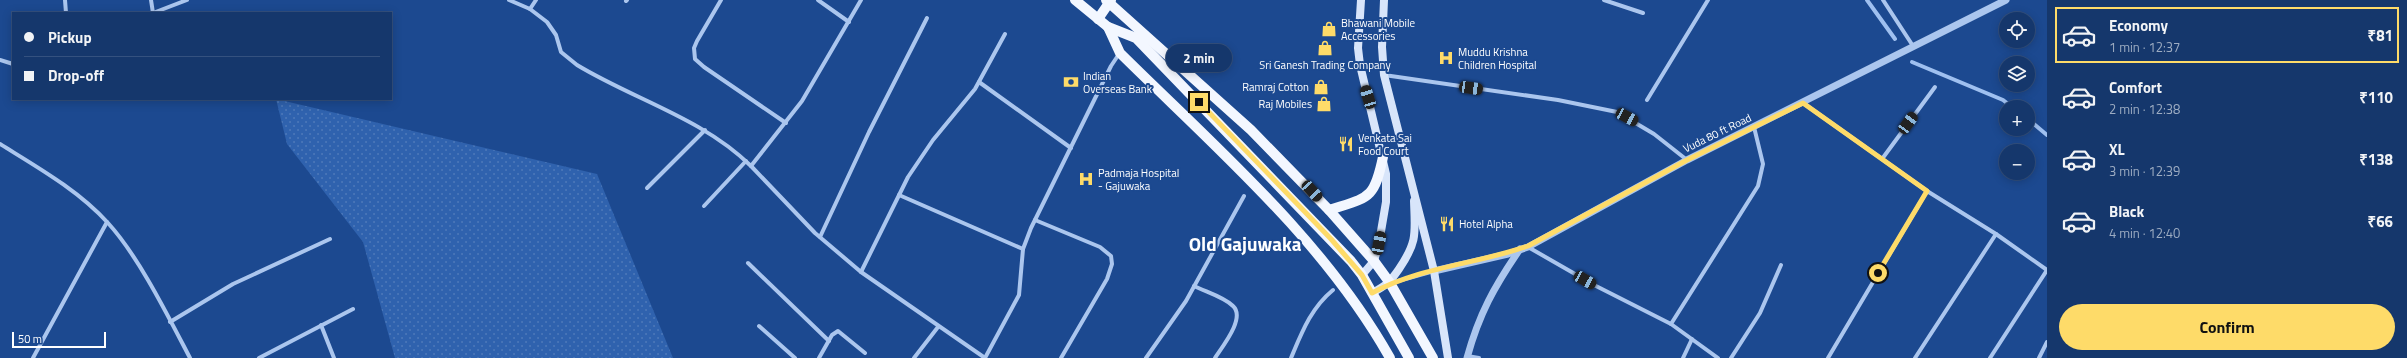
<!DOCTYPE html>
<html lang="en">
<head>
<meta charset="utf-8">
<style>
  :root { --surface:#15376c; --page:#224274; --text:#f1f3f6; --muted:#9dacc2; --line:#34517f; --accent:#fedb69 }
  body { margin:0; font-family:"Titillium Web",sans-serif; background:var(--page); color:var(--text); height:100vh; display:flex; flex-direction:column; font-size:15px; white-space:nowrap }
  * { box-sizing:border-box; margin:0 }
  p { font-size:13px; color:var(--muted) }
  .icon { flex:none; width:22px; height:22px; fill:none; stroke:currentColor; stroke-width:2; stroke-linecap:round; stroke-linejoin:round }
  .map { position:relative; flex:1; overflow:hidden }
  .details { display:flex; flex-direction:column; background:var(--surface); width:360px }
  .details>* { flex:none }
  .top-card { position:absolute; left:12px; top:12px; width:380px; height:88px; border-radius:0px; box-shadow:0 2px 10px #0003,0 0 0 1px var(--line); display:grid; align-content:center; height:88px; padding:0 12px; background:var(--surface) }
  .buttons { position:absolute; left:1999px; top:12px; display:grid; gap:8px }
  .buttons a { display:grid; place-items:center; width:36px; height:36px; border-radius:50%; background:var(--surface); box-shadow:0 2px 10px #0003,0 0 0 1px var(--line); font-size:20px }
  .scale { position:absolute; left:12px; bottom:10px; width:94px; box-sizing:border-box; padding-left:4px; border:2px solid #fff; border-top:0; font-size:11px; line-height:14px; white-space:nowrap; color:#fff; -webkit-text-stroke:3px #1c4990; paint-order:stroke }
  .end { position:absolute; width:18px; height:18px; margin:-9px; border:5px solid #fedb69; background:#111; box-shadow:0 0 0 2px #111 }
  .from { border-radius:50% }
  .bubble { position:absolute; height:28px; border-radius:14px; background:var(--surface); box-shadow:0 2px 10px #0003,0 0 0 1px var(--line); font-size:13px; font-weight:700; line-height:28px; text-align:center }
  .car { position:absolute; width:12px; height:24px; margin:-12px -6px; border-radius:5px; box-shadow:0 0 3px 1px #0007; background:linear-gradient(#222 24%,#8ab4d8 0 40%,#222 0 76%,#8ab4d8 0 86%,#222 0) }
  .top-card b { display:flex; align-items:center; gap:14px; height:38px; font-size:15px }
  .top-card b+b { border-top:1px solid var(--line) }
  .top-card i { width:10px; height:10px; background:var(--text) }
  ul { padding:7px 0 0; list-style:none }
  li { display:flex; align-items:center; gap:12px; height:56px; margin:0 8px 6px; padding:0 4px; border:2px solid transparent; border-radius:0px }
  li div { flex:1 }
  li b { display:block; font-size:15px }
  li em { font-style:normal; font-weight:700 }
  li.selected { border-color:var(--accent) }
  li>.icon { width:36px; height:36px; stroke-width:1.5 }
  .action { display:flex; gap:8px; margin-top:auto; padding:8px 12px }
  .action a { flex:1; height:46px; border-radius:24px; background:var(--accent); color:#111; font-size:16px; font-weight:700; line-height:46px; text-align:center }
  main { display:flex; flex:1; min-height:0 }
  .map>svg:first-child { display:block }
  .grass { fill:url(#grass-dots) }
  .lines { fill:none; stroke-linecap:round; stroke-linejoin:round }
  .stream { stroke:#9fc0f0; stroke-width:4 }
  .minor { stroke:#abc6ee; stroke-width:4 }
  .tertiary { stroke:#abc6ee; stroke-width:7 }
  .secondary { stroke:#d8e5fa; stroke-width:8 }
  .primary { stroke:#f3f7ff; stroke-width:10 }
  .route { stroke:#fedb69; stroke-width:5 }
  .labels { text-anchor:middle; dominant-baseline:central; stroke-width:4; stroke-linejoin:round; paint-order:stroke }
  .poi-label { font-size:11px; fill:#fff; stroke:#1c4990; text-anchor:start }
  .street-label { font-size:11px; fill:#fff; stroke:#1c4990 }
  .town-label { font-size:19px; font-weight:bold; fill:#fff; stroke:#1c4990 }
</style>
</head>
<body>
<main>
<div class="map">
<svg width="2047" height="358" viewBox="0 0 2047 358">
  <defs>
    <pattern id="grass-dots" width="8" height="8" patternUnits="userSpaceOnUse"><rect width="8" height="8" fill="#2f62ae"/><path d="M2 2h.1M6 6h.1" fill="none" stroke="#4e7aba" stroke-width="1.8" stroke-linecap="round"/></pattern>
  </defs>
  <rect width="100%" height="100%" fill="#1c4990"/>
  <!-- grass -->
  <path class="grass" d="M276,99L597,174L673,358H395L363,242L287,144Z"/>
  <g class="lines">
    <!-- stream -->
    <g class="stream">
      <path d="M1867,0L1895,39"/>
      <path d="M1912,62L2003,100L2012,107"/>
      <path d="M2028,119L2047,135"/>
    </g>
    <!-- minor -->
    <g class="minor">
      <path d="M65,0L66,13"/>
      <path d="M151,0L153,13"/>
      <path d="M509,0L530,9L547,22L556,35L561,52L577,65C635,100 702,118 751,166L802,101L861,0"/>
      <path d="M721,0L697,41L694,48L695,59L704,67L786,123"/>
      <path d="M818,0L849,22"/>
      <path d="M1604,0L1643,13"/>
      <path d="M1883,0L1913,46"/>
      <path d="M626,1L627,0"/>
      <path d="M530,9L536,0"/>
      <path d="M153,13L187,0"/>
      <path d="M0,60L13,64"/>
      <path d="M1384,75L1558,100L1617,112L1654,134L1687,160"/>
      <path d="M979,82L1071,148"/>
      <path d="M1647,100L1708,0"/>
      <path d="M1803,103L1927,191"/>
      <path d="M0,144C37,167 78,190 108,223C139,257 168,316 190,358"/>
      <path d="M1882,159L1935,87"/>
      <path d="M751,166L815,233L861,272L985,358"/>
      <path d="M647,188L705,130"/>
      <path d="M899,195L1023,249"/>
      <path d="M704,206L746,161"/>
      <path d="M1035,220L1100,247L1111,256L1112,264L1107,279L1061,358"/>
      <path d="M1996,234L2047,270"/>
      <path d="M820,237L869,132L927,18"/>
      <path d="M1528,247L1596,286L1671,324L1718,358"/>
      <path d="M748,263L829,341"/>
      <path d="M861,272L908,177L933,140L975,89L1005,34"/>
      <path d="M1391,283L1434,271"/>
      <path d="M1194,286C1206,292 1224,297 1233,306C1246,318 1222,347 1215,358"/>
      <path d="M170,322L233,284L330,239"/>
      <path d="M1671,324L1758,186L1763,164L1754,127"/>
      <path d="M321,325L334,358"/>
      <path d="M759,326L795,358"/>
      <path d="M1467,356L1479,358"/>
      <path d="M33,358L107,222"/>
      <path d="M259,358L353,309"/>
      <path d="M819,358L832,335L838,331L865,353"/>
      <path d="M914,358L938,327"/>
      <path d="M985,358L1019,295L1023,249L1031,228L1111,66L1119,54"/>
      <path d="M1146,358L1186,301L1244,196"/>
      <path d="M1291,358C1302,332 1311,308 1333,290"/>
      <path d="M1683,358L1692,339"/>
      <path d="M1731,358L1760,313L1781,265"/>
      <path d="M1828,358L1927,191L1996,234L1915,358"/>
      <path d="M1990,358L2047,270"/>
      <path d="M2039,358L2047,342"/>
    </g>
    <!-- tertiary -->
    <g class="tertiary">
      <path d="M1434,271L1508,254L1528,247L1687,160L2006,0"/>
      <path d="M1467,358C1479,314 1494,287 1520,249"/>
    </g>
    <!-- secondary -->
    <g class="secondary">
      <path d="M1361,0L1358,48L1360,65L1386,174V202L1379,243L1374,261L1362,275"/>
      <path d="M1384,0L1382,47L1384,75L1434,271L1448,358"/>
      <path d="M1372,293C1387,285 1390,282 1399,269C1418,241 1415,233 1414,201"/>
    </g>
    <!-- primary -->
    <g class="primary">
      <path d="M1075,0L1108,27L1136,38L1351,261L1362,275L1409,358"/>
      <path d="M1106,0L1251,130L1329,210L1374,261L1390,283L1433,358"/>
      <path d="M1098,19L1111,0"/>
      <path d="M1108,27L1120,53C1216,148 1323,239 1390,358"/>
      <path d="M1329,210C1369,197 1374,200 1383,157"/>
    </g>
  </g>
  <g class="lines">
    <!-- route -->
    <path class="route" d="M1199,102L1331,239L1362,275L1372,293C1420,267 1477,264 1528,246L1687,160L1803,103L1927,191L1878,273"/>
  </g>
  <!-- icons -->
  <defs>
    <g id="shop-bare" transform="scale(1.2)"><path d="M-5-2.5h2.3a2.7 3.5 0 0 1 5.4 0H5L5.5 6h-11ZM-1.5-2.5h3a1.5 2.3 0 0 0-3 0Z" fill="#fedb69" stroke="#1c4990" stroke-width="2.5" paint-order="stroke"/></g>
    <g id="hospital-bare" transform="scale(1.2)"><path d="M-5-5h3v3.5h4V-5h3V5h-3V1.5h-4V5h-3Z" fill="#fedb69" stroke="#1c4990" stroke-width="2.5" paint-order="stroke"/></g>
    <g id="bank-bare" transform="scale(1.2)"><path d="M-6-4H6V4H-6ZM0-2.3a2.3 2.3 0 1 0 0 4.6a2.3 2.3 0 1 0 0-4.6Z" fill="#fedb69" stroke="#1c4990" stroke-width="2.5" paint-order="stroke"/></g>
    <g id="restaurant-bare" transform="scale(1.2)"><path d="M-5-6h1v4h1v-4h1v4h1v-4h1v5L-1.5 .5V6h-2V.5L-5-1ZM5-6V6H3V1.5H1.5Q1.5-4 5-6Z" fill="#fedb69" stroke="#1c4990" stroke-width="2.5" paint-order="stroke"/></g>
  </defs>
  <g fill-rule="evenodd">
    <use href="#shop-bare" x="1329" y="29"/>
    <use href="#shop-bare" x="1325" y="48"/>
    <use href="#hospital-bare" x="1446" y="58"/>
    <use href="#bank-bare" x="1071" y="82"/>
    <use href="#shop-bare" x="1321" y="87"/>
    <use href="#shop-bare" x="1324" y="104"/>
    <use href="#restaurant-bare" x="1346" y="144"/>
    <use href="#hospital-bare" x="1086" y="179"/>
    <use href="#restaurant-bare" x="1447" y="224"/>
  </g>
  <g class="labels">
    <!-- poi labels -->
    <g class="poi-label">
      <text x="1341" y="23">Bhawani Mobile<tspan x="1341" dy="13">Accessories</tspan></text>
      <text x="1458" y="52">Muddu Krishna<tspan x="1458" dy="13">Children Hospital</tspan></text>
      <text x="1325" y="65" text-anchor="middle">Sri Ganesh Trading Company</text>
      <text x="1083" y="76">Indian<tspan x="1083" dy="13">Overseas Bank</tspan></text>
      <text x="1309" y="87" text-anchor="end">Ramraj Cotton</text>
      <text x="1312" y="104" text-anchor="end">Raj Mobiles</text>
      <text x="1358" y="138">Venkata Sai<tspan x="1358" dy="13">Food Court</tspan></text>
      <text x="1098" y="173">Padmaja Hospital<tspan x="1098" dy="13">- Gajuwaka</tspan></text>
      <text x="1459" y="224">Hotel Alpha</text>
    </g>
    <!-- street labels -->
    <g class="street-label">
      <text transform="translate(1717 133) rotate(-26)">Vuda 80 ft Road</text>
    </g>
    <!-- town labels -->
    <g class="town-label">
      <text x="1245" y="243">Old Gajuwaka</text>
    </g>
  </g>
</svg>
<div class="buttons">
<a><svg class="icon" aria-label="locate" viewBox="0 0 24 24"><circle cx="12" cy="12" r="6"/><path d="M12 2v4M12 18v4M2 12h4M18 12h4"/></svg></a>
<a><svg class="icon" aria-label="layers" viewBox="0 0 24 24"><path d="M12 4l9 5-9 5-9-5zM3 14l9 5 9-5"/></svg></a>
<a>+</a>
<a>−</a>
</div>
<div class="scale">50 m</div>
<i class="end from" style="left:1878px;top:273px"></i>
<i class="end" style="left:1199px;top:102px"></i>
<div class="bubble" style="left:1166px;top:44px;width:66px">2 min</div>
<i class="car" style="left:1471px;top:88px;rotate:98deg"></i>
<i class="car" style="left:1368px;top:97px;rotate:343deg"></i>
<i class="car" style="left:1627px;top:117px;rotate:118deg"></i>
<i class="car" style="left:1908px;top:123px;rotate:36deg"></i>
<i class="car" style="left:1312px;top:191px;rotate:137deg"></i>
<i class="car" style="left:1379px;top:243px;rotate:11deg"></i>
<i class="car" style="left:1585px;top:280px;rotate:119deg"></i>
<div class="top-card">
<b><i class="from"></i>Pickup</b>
<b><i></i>Drop-off</b>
</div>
</div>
<section class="details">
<ul>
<li class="selected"><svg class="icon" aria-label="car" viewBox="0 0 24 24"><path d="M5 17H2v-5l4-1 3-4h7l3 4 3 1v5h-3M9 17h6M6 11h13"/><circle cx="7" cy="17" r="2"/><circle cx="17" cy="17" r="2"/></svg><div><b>Economy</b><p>1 min · 12:37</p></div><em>₹81</em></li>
<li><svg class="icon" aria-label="car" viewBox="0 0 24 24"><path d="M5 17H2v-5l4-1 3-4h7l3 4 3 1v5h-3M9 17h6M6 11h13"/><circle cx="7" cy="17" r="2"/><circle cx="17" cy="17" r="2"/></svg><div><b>Comfort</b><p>2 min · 12:38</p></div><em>₹110</em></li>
<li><svg class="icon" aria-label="car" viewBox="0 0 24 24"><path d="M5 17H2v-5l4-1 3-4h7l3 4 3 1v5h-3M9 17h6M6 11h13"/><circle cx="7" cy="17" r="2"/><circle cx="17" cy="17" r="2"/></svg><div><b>XL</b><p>3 min · 12:39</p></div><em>₹138</em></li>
<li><svg class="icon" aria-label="car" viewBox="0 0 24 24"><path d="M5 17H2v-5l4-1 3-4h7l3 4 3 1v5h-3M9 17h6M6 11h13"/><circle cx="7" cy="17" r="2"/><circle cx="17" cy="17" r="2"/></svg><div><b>Black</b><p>4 min · 12:40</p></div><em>₹66</em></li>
</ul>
<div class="action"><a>Confirm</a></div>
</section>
</main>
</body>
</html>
